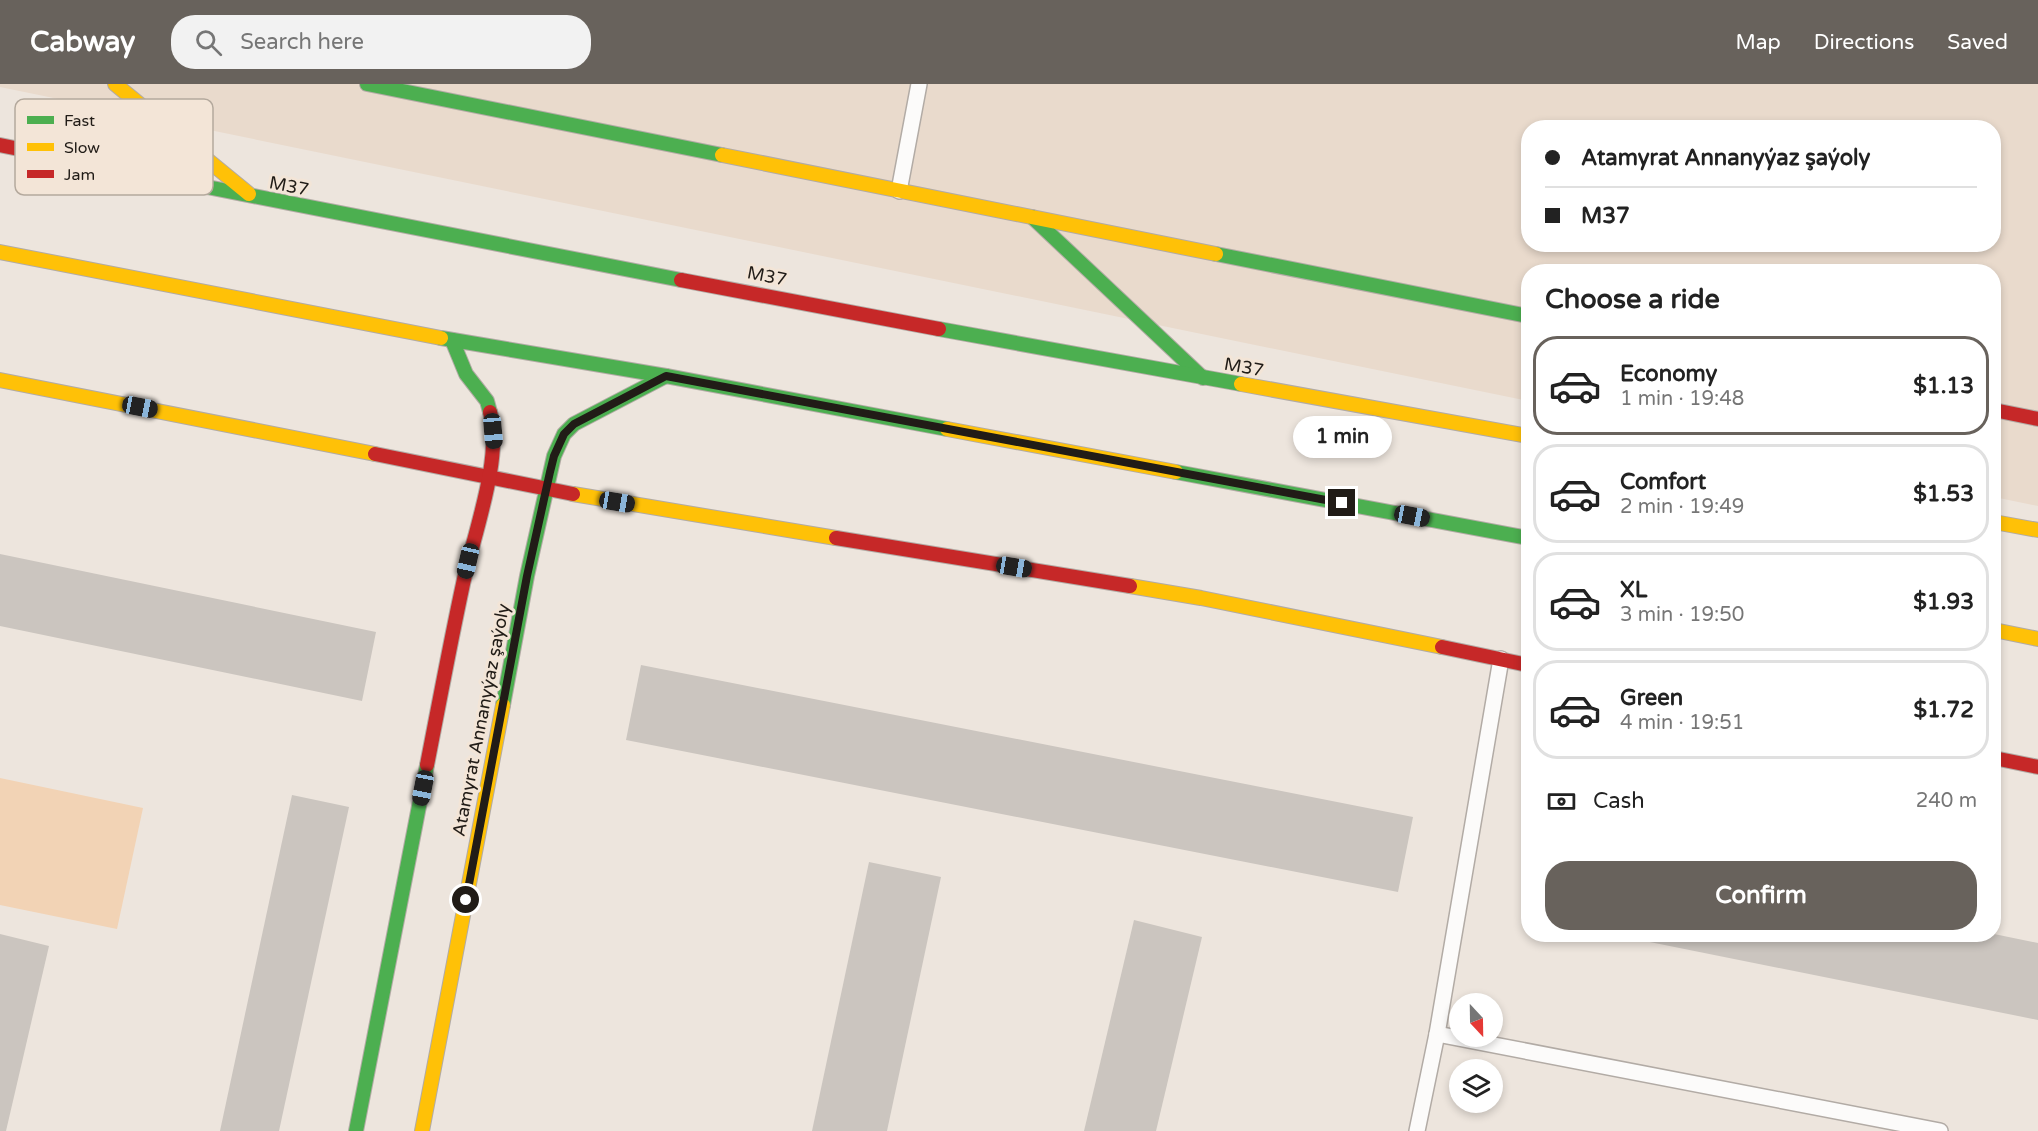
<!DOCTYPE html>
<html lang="en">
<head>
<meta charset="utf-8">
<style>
  :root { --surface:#fff; --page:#f2f2f2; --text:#222; --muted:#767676; --line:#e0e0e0; --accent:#68625c }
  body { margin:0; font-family:"Varela Round",sans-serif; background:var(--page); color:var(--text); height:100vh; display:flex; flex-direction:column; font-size:22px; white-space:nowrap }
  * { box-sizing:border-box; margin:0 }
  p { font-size:20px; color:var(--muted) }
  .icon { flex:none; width:33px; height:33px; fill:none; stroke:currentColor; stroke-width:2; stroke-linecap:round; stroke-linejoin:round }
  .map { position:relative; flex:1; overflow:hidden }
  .details { position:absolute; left:1521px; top:180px; width:480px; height:678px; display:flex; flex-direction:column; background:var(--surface); border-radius:24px; box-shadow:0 3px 9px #0003 }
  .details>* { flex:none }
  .hud { position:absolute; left:1521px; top:36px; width:480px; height:132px; border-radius:24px; box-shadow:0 3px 9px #0003; display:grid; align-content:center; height:132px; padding:0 24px; background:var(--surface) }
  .needle { width:39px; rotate:158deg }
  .controls { position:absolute; left:1449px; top:909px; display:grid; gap:12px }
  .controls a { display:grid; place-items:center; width:54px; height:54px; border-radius:50%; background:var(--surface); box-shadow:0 3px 9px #0003; font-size:30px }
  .end { position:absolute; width:27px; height:27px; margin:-14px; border:8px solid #211c17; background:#fff; box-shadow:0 0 0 3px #fff }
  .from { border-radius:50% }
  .bubble { position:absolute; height:42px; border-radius:21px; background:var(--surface); box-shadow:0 3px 9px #0003; font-size:20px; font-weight:700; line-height:42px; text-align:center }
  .car { position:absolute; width:18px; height:36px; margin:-18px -9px; border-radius:8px; box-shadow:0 0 4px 2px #0007; background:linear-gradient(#222 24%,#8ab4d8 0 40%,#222 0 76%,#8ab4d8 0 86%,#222 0) }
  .hud b { display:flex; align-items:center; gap:21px; height:57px; font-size:22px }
  .hud b+b { border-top:2px solid var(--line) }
  .hud i { width:15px; height:15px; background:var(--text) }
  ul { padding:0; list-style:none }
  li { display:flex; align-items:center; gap:18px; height:99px; margin:0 12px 9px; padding:0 12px; border:3px solid var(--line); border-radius:24px }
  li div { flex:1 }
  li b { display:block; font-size:22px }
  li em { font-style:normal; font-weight:700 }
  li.selected { border-color:var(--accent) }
  li>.icon { width:54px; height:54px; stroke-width:1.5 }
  h2 { padding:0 24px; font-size:27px; line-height:72px }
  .pay { display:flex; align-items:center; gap:15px; height:66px; padding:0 24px; font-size:22px }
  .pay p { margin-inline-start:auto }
  .action { display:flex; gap:12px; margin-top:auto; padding:12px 24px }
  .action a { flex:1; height:69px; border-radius:24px; background:var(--accent); color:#fff; font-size:24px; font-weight:700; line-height:69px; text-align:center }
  header { display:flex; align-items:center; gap:36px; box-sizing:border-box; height:84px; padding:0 30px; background:var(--accent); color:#fff }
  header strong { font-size:28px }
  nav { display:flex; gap:33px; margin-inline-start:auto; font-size:21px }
  .search { width:420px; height:54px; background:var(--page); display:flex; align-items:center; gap:15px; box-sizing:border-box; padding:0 21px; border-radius:24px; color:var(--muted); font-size:22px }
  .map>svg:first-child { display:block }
  .built { fill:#e9dacc; fill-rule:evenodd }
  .green { fill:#f2d3b5 }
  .building { fill:#cbc5bf }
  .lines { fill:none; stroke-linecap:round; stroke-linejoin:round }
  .lane-casing { stroke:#b2aba5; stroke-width:18 }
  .fast-casing { stroke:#b2aba5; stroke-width:16 }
  .slow-casing { stroke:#b2aba5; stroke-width:16 }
  .jam-casing { stroke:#b2aba5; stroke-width:16 }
  .lane { stroke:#fcfbfa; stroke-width:15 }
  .fast { stroke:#4caf50; stroke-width:14 }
  .slow { stroke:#ffc107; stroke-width:14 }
  .jam { stroke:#c62828; stroke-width:14 }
  .route { stroke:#211c17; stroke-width:8 }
  .labels { text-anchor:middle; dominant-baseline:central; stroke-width:6; stroke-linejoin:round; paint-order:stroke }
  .street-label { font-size:18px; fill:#211c17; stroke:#f3e5d7 }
  .key { fill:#f3e5d7; stroke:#b4a99d; stroke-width:1.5 }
  .key-label { font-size:16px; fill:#211c17 }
</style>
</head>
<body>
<header>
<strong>Cabway</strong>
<div class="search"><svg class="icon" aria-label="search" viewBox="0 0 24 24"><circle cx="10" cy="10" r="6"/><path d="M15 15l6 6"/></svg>Search here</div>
<nav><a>Map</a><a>Directions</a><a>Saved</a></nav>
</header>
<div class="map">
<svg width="2038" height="1047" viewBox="0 0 2038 1047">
  <rect width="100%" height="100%" fill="#ede5dd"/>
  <!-- built -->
  <path class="built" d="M0,0H2038V422L1994,413V188H1528V317L0,3ZM1528,44H1994V160H1528Z"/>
  <!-- green -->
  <path class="green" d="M0,694L143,724L117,845L0,821Z"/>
  <!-- building -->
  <g class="building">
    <path d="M0,470L376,548L362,617L0,542Z"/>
    <path d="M641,581L1413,733L1398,808L626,656Z"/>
    <path d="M292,711L349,723L279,1047H220Z"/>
    <path d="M869,778L941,793L887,1047H812Z"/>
    <path d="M1134,836L1202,853L1156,1047H1084Z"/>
    <path d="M0,850L49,862L6,1047H0Z"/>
    <path d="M1610,850H1994L2038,859V936Z"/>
  </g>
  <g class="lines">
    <!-- lane casing -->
    <g class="lane-casing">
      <g id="lane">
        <path d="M899,107L919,0"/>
        <path d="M1437,950L1501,575"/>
        <path d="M1417,1047L1437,950L1940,1047"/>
      </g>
    </g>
    <!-- fast casing -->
    <g class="fast-casing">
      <g id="fast">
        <path d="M367,0L722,71"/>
        <path d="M192,100L681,196"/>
        <path d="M1032,133L1203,294"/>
        <path d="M1216,170L1528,232"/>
        <path d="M939,245L1241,300"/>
        <path d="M441,254L666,292L947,345"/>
        <path d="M452,256L466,290L487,317L490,328"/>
        <path d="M1176,388L1528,454"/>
        <path d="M503,621L527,492L554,372L564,350L574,340L666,292"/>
        <path d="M356,1047L427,681"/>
      </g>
    </g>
    <!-- slow casing -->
    <g class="slow-casing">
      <g id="slow">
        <path d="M115,0L249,110"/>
        <path d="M722,71L1216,170"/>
        <path d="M0,168L441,254"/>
        <path d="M0,296L375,370"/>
        <path d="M1241,300L1528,352"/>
        <path d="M947,345L1176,388"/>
        <path d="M573,410L836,454"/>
        <path d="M1994,438L2038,446"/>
        <path d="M1130,502L1201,514L1442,563"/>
        <path d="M1994,546L2038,555"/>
        <path d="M422,1047L503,621"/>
      </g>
    </g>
    <!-- jam casing -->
    <g class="jam-casing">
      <g id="jam">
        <path d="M0,61L192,100"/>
        <path d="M681,196L939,245"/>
        <path d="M1994,326L2038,335"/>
        <path d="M375,370L573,410"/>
        <path d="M836,454L1130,502"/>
        <path d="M1442,563L1528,581"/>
        <path d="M1994,674L2038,683"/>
        <path d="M427,681C439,620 450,560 463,500C473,452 503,374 490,328"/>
      </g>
    </g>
    <!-- lane -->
    <use href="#lane" class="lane"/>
    <!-- fast -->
    <use href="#fast" class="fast"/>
    <!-- slow -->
    <use href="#slow" class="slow"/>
    <!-- jam -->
    <use href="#jam" class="jam"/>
  </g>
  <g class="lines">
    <!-- route -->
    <path class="route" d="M466,816L527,492L550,388L554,372L564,350L574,340L666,292L1342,419"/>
  </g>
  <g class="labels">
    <!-- street labels -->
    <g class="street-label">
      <text transform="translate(289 102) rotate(11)">M37</text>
      <text transform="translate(767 192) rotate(11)">M37</text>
      <text transform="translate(1244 283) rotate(10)">M37</text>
      <text transform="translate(481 636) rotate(-79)">Atamyrat Annanyýaz şaýoly</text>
    </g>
  </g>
  <!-- legend -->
  <rect x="15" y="15" width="198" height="96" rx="9" class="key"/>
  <rect x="27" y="32" width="27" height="8" fill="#4caf50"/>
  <rect x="27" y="59" width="27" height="8" fill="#ffc107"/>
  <rect x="27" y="86" width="27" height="8" fill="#c62828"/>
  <g class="key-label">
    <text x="64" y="42">Fast</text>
    <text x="64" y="69">Slow</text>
    <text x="64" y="96">Jam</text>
  </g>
</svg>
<div class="controls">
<a><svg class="needle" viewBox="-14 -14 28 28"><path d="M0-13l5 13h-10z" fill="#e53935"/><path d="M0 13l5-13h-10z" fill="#767676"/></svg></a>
<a><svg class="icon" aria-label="layers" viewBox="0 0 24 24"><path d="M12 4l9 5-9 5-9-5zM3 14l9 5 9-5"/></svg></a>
</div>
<i class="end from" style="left:466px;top:816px"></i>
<i class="end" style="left:1342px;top:419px"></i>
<div class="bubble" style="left:1293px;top:332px;width:99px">1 min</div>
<i class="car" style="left:140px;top:323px;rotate:101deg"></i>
<i class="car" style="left:493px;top:347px;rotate:175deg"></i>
<i class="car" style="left:617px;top:418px;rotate:99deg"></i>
<i class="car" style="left:1412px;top:432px;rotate:101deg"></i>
<i class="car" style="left:468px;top:477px;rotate:193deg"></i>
<i class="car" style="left:1014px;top:483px;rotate:99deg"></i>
<i class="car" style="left:423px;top:704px;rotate:191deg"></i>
<div class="hud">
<b><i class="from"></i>Atamyrat Annanyýaz şaýoly</b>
<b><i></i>M37</b>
</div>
<section class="details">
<h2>Choose a ride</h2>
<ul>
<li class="selected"><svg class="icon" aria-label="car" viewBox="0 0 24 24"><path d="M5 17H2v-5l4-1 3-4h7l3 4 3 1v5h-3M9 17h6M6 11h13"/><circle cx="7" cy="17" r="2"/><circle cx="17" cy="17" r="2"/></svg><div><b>Economy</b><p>1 min · 19:48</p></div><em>$1.13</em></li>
<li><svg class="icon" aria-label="car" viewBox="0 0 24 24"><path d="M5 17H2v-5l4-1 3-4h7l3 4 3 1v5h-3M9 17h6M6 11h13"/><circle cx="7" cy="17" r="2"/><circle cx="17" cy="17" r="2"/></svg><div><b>Comfort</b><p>2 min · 19:49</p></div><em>$1.53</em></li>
<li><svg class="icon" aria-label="car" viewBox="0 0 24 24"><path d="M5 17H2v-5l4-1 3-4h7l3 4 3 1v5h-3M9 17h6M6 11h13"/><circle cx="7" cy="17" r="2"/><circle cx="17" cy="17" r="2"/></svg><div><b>XL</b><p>3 min · 19:50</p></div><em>$1.93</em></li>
<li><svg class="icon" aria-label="car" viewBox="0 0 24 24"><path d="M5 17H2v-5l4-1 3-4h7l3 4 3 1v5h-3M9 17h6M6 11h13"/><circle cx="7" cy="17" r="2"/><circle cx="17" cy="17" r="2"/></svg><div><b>Green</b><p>4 min · 19:51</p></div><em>$1.72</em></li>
</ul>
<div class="pay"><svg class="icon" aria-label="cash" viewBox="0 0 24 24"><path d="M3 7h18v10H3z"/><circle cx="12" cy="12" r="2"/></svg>Cash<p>240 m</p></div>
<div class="action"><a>Confirm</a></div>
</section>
</div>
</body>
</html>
